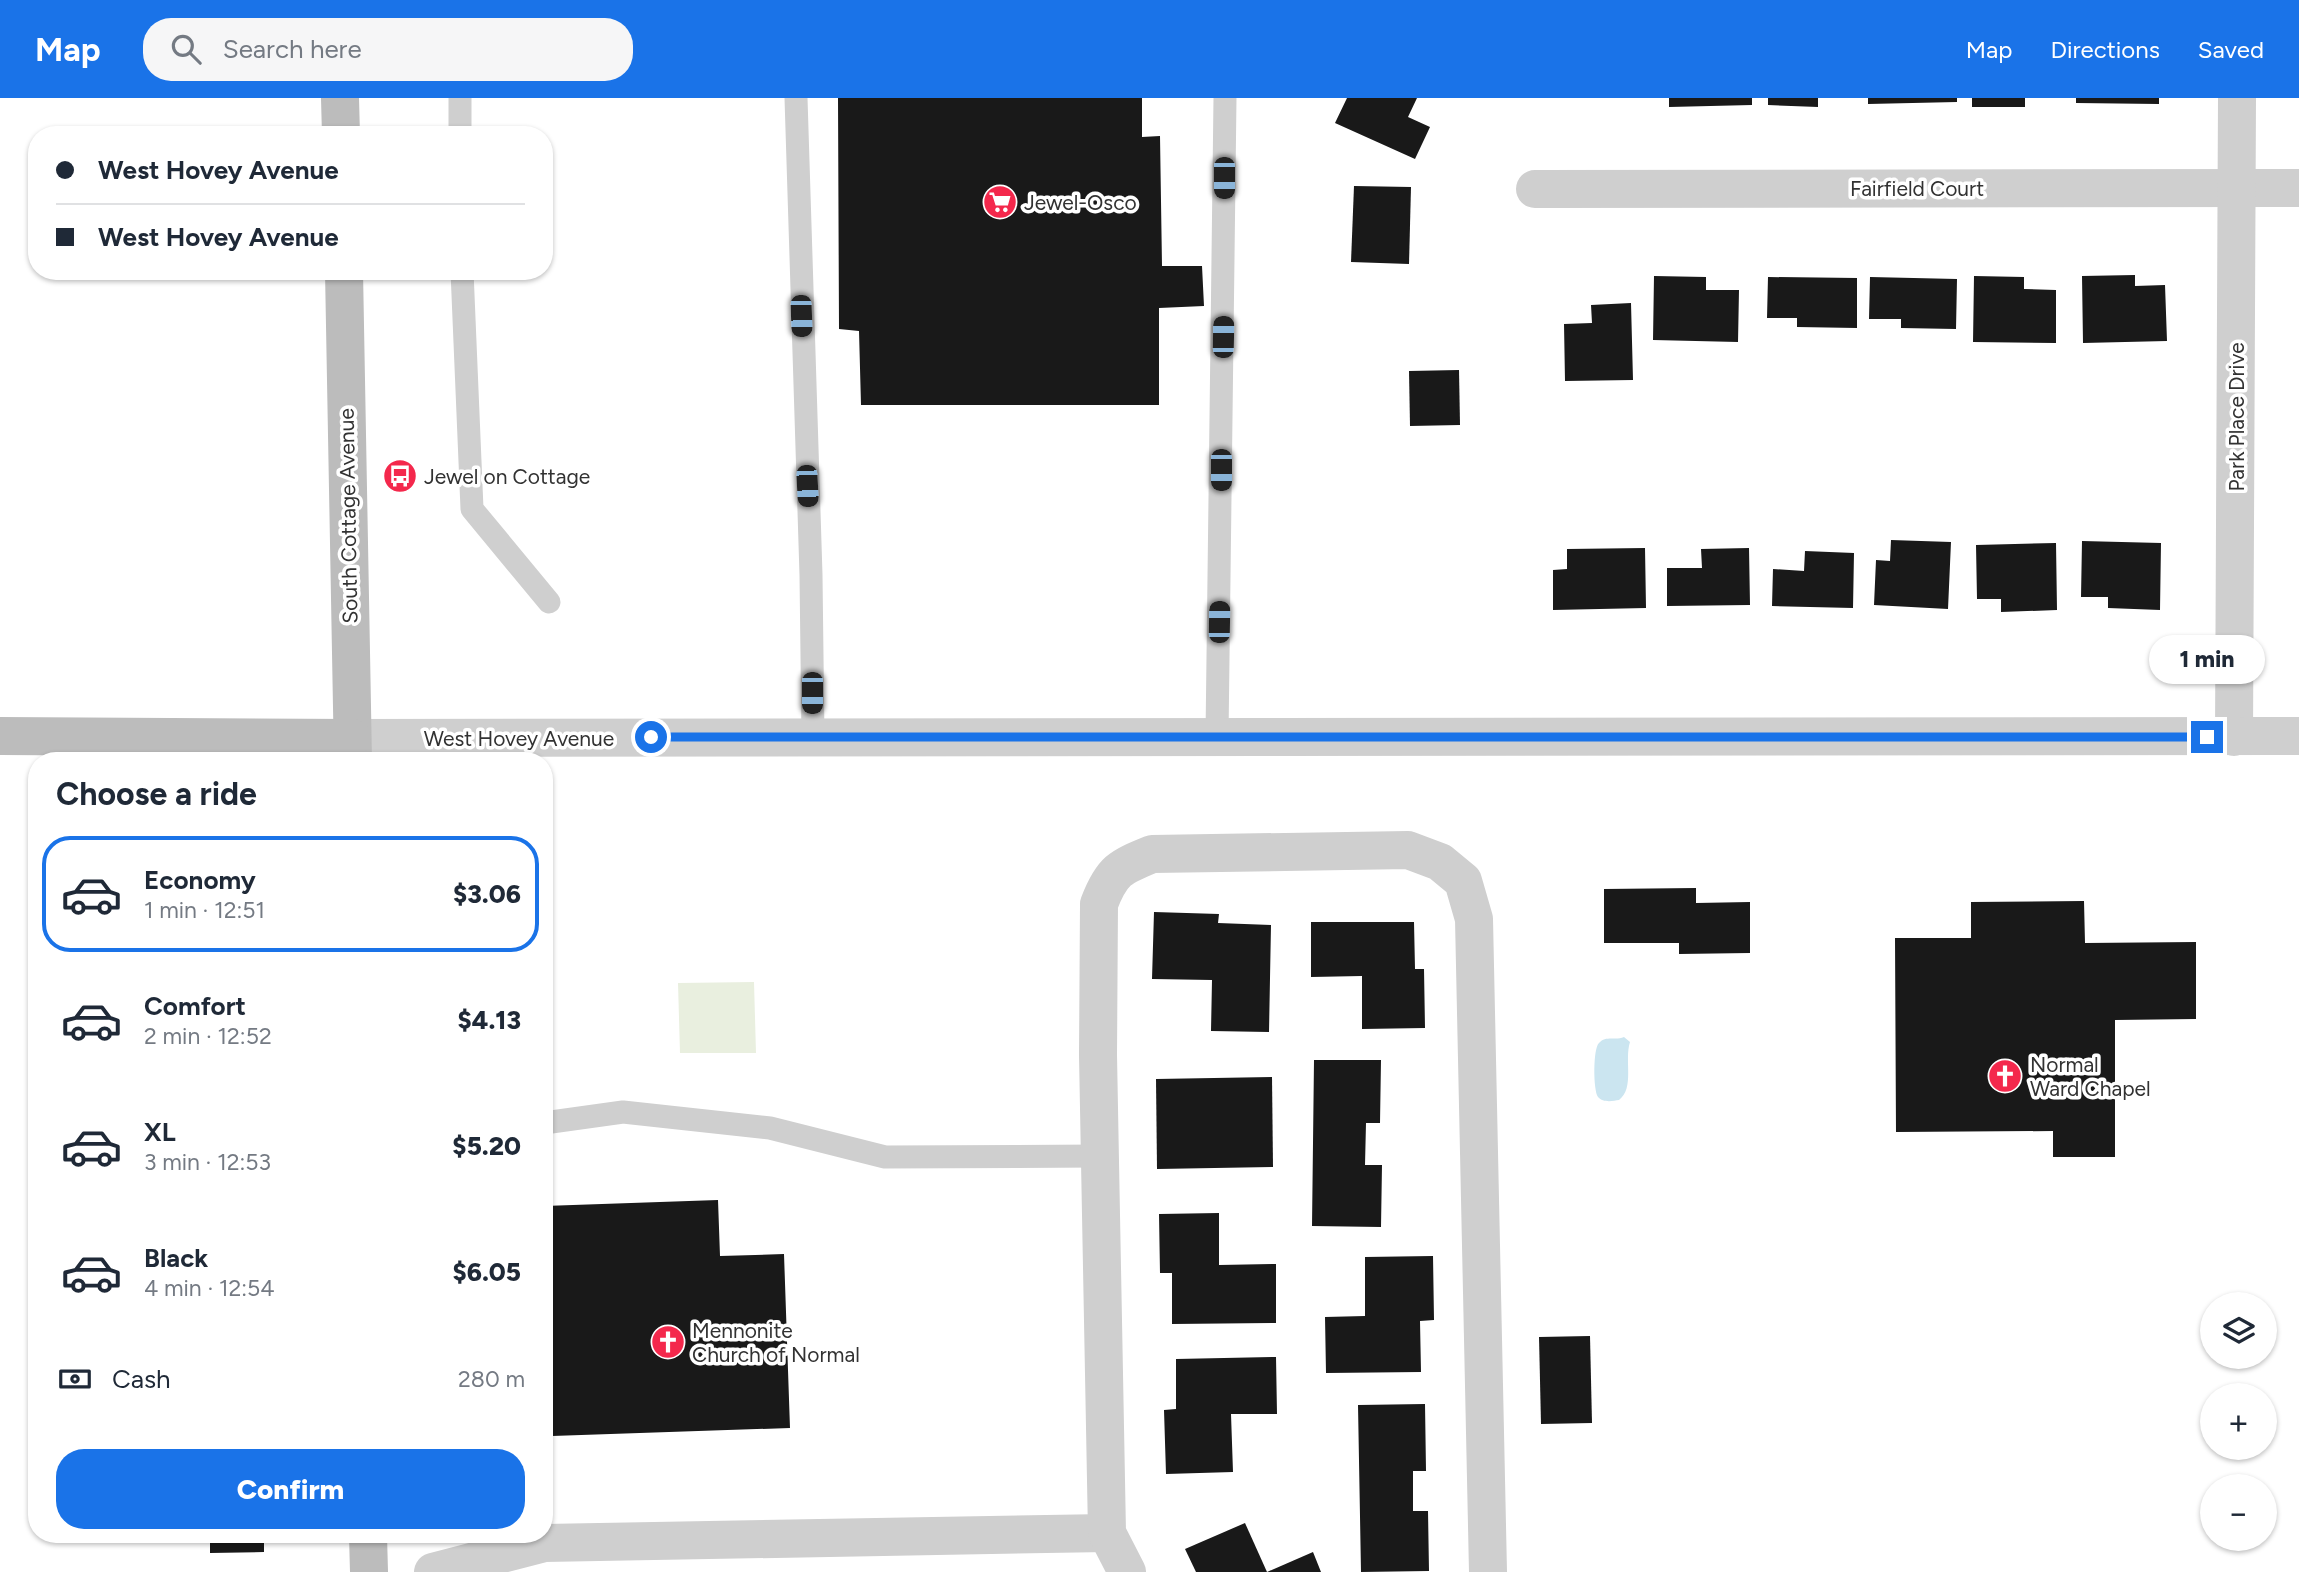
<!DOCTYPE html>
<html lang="en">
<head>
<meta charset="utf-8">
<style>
  :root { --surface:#fff; --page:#f6f6f7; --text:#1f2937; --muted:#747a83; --line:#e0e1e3; --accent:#1a73e8 }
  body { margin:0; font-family:Figtree,sans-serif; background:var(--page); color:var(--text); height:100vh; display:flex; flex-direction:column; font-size:26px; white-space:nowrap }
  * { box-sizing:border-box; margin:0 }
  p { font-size:23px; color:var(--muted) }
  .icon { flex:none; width:38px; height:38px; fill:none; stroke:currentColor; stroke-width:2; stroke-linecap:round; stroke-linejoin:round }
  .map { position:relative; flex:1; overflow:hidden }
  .drawer { position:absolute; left:28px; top:654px; width:525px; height:791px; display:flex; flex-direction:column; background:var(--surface); border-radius:28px; box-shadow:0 2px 5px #0004 }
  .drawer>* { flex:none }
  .banner { position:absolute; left:28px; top:28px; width:525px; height:154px; border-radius:28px; box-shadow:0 2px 5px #0004; display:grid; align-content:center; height:154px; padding:0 28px; background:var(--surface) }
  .tools { position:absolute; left:2200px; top:1194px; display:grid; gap:14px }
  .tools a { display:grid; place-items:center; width:77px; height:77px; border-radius:50%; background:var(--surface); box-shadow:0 2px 5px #0004; font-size:35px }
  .end { position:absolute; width:32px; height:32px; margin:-16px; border:9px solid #1a73e8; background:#fff; box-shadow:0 0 0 4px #fff }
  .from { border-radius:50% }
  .bubble { position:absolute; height:49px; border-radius:24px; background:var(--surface); box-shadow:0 2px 5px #0004; font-size:23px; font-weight:800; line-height:49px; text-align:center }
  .car { position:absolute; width:21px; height:42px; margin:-21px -10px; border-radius:9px; box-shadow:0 0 5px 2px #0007; background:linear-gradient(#222 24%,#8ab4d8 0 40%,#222 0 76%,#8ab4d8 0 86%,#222 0) }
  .banner b { display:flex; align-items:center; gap:24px; height:66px; font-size:26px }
  .banner b+b { border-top:2px solid var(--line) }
  .banner i { width:18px; height:18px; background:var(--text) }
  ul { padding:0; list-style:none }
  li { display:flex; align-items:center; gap:21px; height:116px; margin:0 14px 10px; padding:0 14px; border:4px solid transparent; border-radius:28px }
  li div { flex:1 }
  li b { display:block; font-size:26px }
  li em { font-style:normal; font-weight:800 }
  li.selected { border-color:var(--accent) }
  li>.icon { width:63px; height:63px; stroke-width:1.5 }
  h2 { padding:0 28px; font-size:32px; line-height:84px }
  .pay { display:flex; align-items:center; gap:18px; height:77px; padding:0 28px; font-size:26px }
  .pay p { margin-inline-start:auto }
  .primary-button { display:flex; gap:14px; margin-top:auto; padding:14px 28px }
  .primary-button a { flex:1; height:80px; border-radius:28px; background:var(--accent); color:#fff; font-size:28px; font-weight:800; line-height:80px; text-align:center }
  header { display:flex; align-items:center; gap:42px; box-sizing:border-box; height:98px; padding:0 35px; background:var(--accent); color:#fff }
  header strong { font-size:33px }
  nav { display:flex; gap:38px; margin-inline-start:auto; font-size:24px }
  .search { width:490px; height:63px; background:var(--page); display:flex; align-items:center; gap:18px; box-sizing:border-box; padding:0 24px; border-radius:28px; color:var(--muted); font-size:26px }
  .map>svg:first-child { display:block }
  .green { fill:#e9efdf }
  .water { fill:#cbe5f0 }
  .building { fill:#191919 }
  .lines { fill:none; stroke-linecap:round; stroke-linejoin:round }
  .service { stroke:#cfcfcf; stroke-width:23 }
  .minor { stroke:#cfcfcf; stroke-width:38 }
  .tertiary { stroke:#cfcfcf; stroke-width:38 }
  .secondary { stroke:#bcbcbc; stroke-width:38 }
  .route { stroke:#1a73e8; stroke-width:9 }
  .labels { text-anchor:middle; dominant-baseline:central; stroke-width:7; stroke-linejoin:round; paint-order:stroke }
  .street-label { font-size:21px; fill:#323232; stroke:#fff }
  .poi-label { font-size:21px; fill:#323232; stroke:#fff; text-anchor:start }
</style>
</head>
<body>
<header>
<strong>Map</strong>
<div class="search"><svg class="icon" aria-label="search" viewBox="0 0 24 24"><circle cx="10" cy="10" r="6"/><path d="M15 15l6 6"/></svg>Search here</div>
<nav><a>Map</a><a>Directions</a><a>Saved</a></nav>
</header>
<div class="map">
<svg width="2299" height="1474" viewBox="0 0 2299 1474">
  <rect width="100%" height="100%" fill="#fff"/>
  <!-- green -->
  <path class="green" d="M754,884L756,955H680L678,885Z"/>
  <!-- water -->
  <path class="water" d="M1624,939L1630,944C1624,962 1635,990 1619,1002C1613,1003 1603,1005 1598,999C1593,992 1593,950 1599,945C1606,937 1616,943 1624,939Z"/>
  <!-- building -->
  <g class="building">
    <path d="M838,0H1142V39L1160,38L1162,168H1202L1204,208L1159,210V307H861L859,233L839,231Z"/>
    <path d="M1347,0H1417L1408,19L1430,29L1415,61L1335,25Z"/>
    <path d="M1669,0H1752V7L1669,9Z"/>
    <path d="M1768,0H1818V9L1768,7Z"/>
    <path d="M1868,0H1957V4L1868,6Z"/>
    <rect x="1972" y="0" width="53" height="9"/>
    <path d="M2076,0H2159V6L2076,5Z"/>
    <path d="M1354,88L1411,89L1409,166L1351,164Z"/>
    <path d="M2135,177V188L2165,187L2167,243L2083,245L2082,178Z"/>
    <path d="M1654,178L1706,179V192H1739L1738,244L1653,242Z"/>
    <path d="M1974,178L2024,179V191L2056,192V245L1973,244Z"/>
    <path d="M1768,179L1857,180V230L1797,229V220H1767Z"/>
    <path d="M1870,179L1957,181L1956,231L1901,230V221H1869Z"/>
    <path d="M1631,205L1633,282L1565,283L1564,226L1592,225L1591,207Z"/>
    <path d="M1459,272L1460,327L1410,328L1409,273Z"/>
    <path d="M1891,442L1951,444L1948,511L1874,507L1876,462L1890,463Z"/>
    <path d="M2082,443L2161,445L2160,512L2108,510V499H2081Z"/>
    <path d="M2056,445L2057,512L2001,514V501H1977L1976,447Z"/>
    <path d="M1645,450L1646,510L1553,512V472L1567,471V451Z"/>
    <path d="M1749,450L1750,507L1667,508V470H1702L1701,451Z"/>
    <path d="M1805,453L1854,455L1853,510L1772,508L1773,471L1804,473Z"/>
    <path d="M1696,790V805L1750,804V855L1679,856V845H1604V791Z"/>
    <path d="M2084,803L2085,845L2196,844V921L2115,922V1059H2053V1033L1896,1034L1895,840H1971V804Z"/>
    <path d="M1154,814L1219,816L1218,825L1271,827L1269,934L1211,933L1212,882L1152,881Z"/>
    <path d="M1311,824H1414L1415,871H1424L1425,930L1362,931V878L1311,879Z"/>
    <path d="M1314,962H1381L1380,1025H1366L1365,1067H1382L1381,1129L1312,1128Z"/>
    <path d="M1272,979L1273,1069L1157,1071L1156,981Z"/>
    <path d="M718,1102L720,1158L784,1156L790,1330L552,1338L544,1108Z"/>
    <path d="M1219,1115V1167L1276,1166V1225L1172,1226V1175H1160L1159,1116Z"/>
    <path d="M1433,1158L1434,1222L1420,1223L1421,1274L1326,1275L1325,1219L1365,1218V1159Z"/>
    <path d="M1590,1238L1592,1325L1541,1326L1539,1239Z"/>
    <path d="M1276,1259L1277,1316H1231L1233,1374L1166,1376L1164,1312L1176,1311V1261Z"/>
    <path d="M1425,1306L1426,1373H1413V1413H1428L1429,1473L1361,1474L1358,1307Z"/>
    <path d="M1245,1425L1267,1474H1196L1185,1451Z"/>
    <path d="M210,1437H264V1454L210,1455Z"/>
    <path d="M1313,1454L1321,1474H1267Z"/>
  </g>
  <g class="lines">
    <!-- service -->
    <g class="service">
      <path d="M796,0L811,477L813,639"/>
      <path d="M460,37V0"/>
      <path d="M462,173L472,411L549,504"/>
      <path d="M1217,639L1225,0"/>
      <path d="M544,1025L623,1014L770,1030L885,1059L1100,1058"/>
    </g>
    <!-- minor -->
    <g class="minor">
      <path d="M1535,91L2299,90"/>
      <path d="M2234,639L2237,0"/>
      <path d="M433,1474L544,1445L1107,1435"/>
      <path d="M1127,1474L1107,1435L1098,957L1099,806C1112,772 1120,769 1152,756L1408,752L1440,764L1463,783L1474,821L1488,1474"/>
    </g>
    <!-- tertiary -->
    <path class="tertiary" d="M352,640L2299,638"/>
    <!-- secondary -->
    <g class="secondary">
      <path d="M340,0L341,37"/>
      <path d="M344,173L353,663"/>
      <path d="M0,638L352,640"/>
      <path d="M368,1437L369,1474"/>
    </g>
  </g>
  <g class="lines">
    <!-- route -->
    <path class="route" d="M651,639H2207"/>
  </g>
  <!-- icons -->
  <defs>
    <g id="supermarket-disc" transform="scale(1.75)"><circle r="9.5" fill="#f4284c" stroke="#fff"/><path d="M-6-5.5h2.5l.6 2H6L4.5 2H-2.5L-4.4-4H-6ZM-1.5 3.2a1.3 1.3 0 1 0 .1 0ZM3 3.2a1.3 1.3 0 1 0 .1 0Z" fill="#fff"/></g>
    <g id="bus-disc" transform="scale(1.75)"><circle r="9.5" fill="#f4284c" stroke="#fff"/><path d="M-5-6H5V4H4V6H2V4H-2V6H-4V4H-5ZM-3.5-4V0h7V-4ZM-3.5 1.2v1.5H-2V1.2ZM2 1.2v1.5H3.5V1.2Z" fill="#fff"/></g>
    <g id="church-disc" transform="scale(1.75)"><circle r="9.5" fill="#f4284c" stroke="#fff"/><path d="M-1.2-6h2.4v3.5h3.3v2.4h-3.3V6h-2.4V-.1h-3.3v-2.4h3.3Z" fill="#fff"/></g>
  </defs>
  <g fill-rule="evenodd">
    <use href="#supermarket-disc" x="1000" y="104"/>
    <use href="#bus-disc" x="400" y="378"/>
    <use href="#church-disc" x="2005" y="978"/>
    <use href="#church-disc" x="668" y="1244"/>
  </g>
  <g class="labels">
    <!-- street labels -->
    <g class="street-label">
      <text x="1917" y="90">Fairfield Court</text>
      <text transform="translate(2236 319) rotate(-90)">Park Place Drive</text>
      <text transform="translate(348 418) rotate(-91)">South Cottage Avenue</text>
      <text x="519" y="640">West Hovey Avenue</text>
    </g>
    <!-- poi labels -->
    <g class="poi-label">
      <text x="1024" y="104">Jewel-Osco</text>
      <text x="424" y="378">Jewel on Cottage</text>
      <text x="2030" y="966">Normal<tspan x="2030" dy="24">Ward Chapel</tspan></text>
      <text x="692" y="1232">Mennonite<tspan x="692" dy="24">Church of Normal</tspan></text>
    </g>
  </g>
</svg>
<div class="tools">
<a><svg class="icon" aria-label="layers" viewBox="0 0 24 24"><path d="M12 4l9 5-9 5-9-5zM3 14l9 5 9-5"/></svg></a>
<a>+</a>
<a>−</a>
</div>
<i class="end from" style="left:651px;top:639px"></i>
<i class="end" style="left:2207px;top:639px"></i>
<div class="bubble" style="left:2149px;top:537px;width:116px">1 min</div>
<i class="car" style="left:1224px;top:80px;rotate:180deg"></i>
<i class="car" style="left:801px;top:218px;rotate:178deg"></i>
<i class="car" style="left:1223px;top:239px;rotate:1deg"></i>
<i class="car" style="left:1221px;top:372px;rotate:180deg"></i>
<i class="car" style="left:807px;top:388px;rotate:177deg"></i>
<i class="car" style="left:1219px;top:524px;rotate:1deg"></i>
<i class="car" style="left:812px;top:595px;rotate:180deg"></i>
<div class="banner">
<b><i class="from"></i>West Hovey Avenue</b>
<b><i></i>West Hovey Avenue</b>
</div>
<section class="drawer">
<h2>Choose a ride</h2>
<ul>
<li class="selected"><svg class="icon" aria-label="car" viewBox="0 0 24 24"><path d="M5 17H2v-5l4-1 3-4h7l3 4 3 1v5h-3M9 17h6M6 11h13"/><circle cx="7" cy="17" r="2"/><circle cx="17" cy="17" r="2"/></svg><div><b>Economy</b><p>1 min · 12:51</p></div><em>$3.06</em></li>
<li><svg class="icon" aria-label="car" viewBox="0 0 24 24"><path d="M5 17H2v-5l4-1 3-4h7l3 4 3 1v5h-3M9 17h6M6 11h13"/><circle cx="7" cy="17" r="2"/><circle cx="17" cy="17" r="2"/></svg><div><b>Comfort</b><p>2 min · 12:52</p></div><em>$4.13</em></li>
<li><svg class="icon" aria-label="car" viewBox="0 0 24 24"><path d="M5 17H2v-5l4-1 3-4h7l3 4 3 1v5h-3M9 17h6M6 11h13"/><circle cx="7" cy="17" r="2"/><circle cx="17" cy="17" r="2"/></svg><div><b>XL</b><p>3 min · 12:53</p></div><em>$5.20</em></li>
<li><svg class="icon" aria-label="car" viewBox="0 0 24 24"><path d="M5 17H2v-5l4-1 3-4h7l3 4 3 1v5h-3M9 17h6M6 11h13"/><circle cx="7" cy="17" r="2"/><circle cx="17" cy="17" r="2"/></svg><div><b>Black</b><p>4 min · 12:54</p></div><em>$6.05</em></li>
</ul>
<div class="pay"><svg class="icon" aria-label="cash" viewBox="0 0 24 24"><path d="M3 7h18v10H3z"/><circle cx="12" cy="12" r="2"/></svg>Cash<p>280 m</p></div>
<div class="primary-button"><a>Confirm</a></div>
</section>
</div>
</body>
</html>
